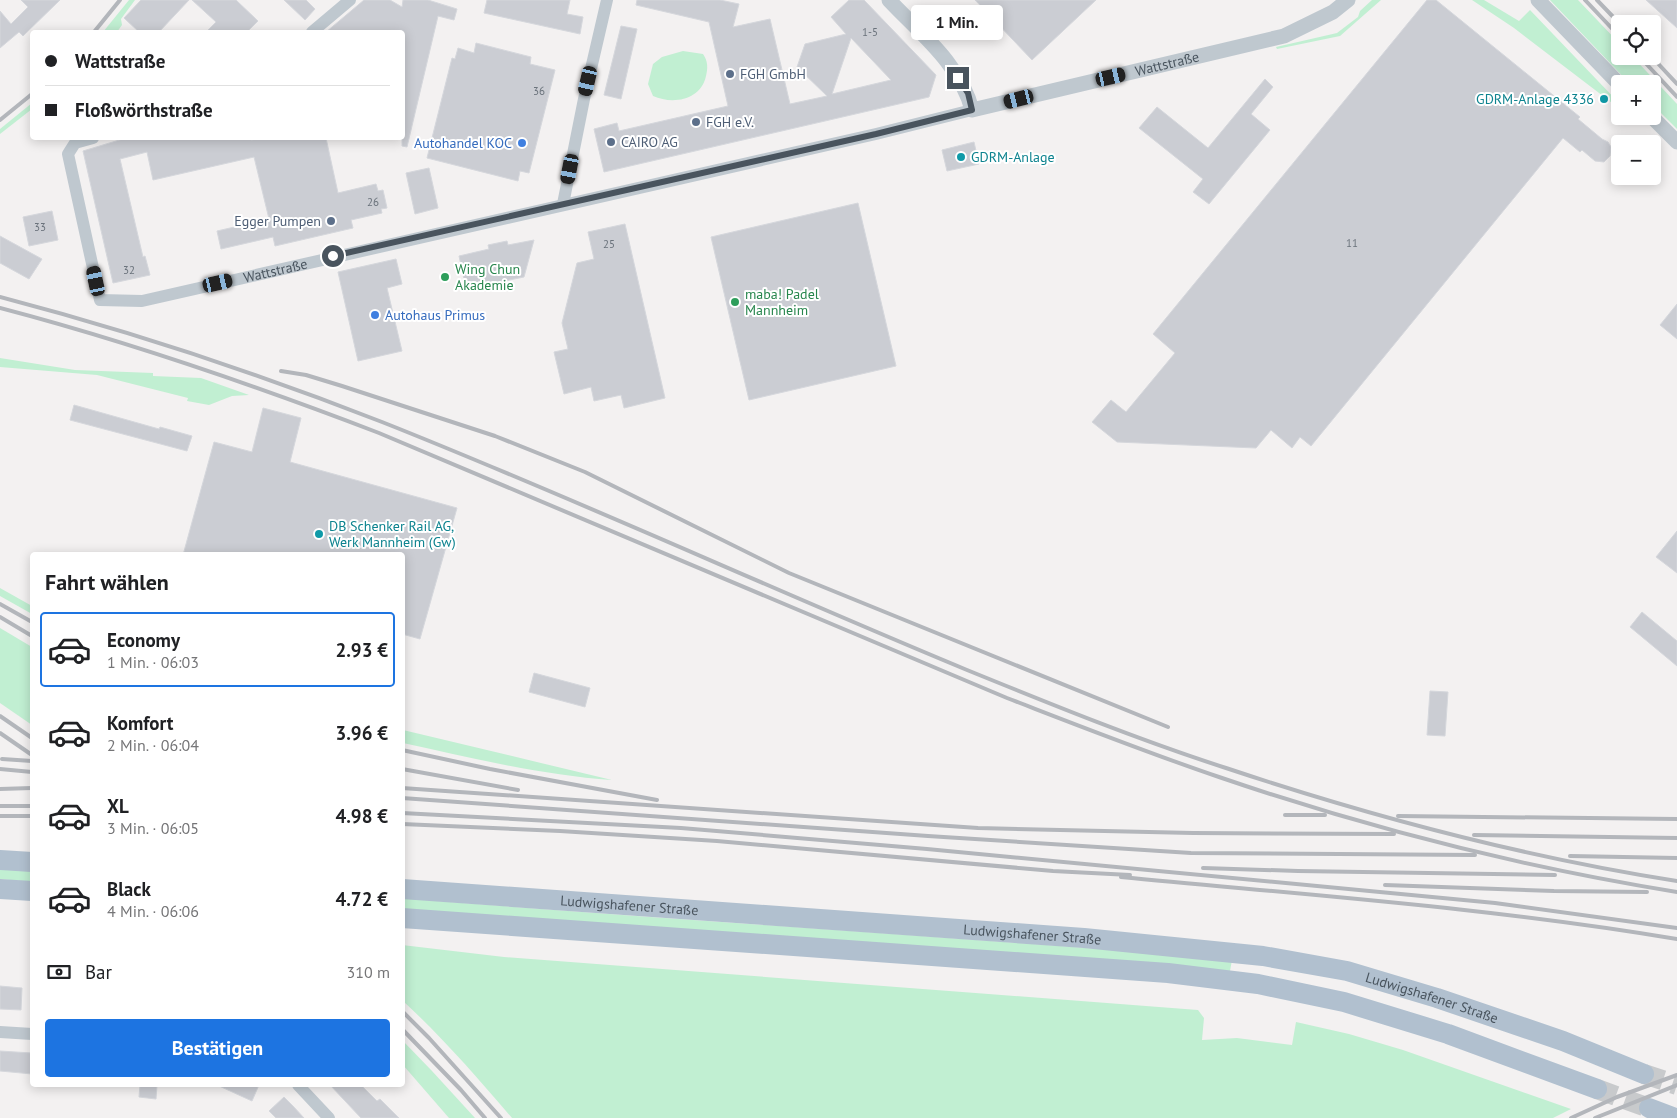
<!DOCTYPE html>
<html lang="de">
<head>
<meta charset="utf-8">
<style>
  :root { --surface:#fff; --page:#f2f2f2; --text:#202124; --muted:#757577; --line:#e0e0e0; --accent:#1d74e1 }
  body { margin:0; font-family:"PT Sans",sans-serif; background:var(--page); color:var(--text); height:100vh; display:flex; flex-direction:column; font-size:19px; white-space:nowrap }
  * { box-sizing:border-box; margin:0 }
  p { font-size:16px; color:var(--muted) }
  .icon { flex:none; width:28px; height:28px; fill:none; stroke:currentColor; stroke-width:2; stroke-linecap:round; stroke-linejoin:round }
  .map { position:relative; flex:1; overflow:hidden }
  .details { position:absolute; left:30px; top:552px; width:375px; height:535px; display:flex; flex-direction:column; background:var(--surface); border-radius:5px; box-shadow:0 2px 12px #0003 }
  .details>* { flex:none }
  .banner { position:absolute; left:30px; top:30px; width:375px; height:110px; border-radius:5px; box-shadow:0 2px 12px #0003; display:grid; align-content:center; height:110px; padding:0 15px; background:var(--surface) }
  .tools { position:absolute; left:1611px; top:15px; display:grid; gap:10px }
  .tools a { display:grid; place-items:center; width:50px; height:50px; border-radius:5px; background:var(--surface); box-shadow:0 2px 12px #0003; font-size:25px }
  .end { position:absolute; width:22px; height:22px; margin:-11px; border:6px solid #49545e; background:#fff; box-shadow:0 0 0 2px #fff }
  .from { border-radius:50% }
  .bubble { position:absolute; height:35px; border-radius:5px; background:var(--surface); box-shadow:0 2px 12px #0003; font-size:16px; font-weight:800; line-height:35px; text-align:center }
  .car { position:absolute; width:15px; height:30px; margin:-15px -8px; border-radius:6px; box-shadow:0 0 4px 1px #0007; background:linear-gradient(#222 24%,#8ab4d8 0 40%,#222 0 76%,#8ab4d8 0 86%,#222 0) }
  .banner b { display:flex; align-items:center; gap:18px; height:48px; font-size:19px }
  .banner b+b { border-top:1px solid var(--line) }
  .banner i { width:12px; height:12px; background:var(--text) }
  ul { padding:0; list-style:none }
  li { display:flex; align-items:center; gap:15px; height:75px; margin:0 10px 8px; padding:0 5px; border:2px solid transparent; border-radius:5px }
  li div { flex:1 }
  li b { display:block; font-size:19px }
  li em { font-style:normal; font-weight:800 }
  li.selected { border-color:var(--accent) }
  li>.icon { width:45px; height:45px; stroke-width:1.5 }
  h2 { padding:0 15px; font-size:22px; line-height:60px }
  .pay { display:flex; align-items:center; gap:12px; height:55px; padding:0 15px; font-size:19px }
  .pay p { margin-inline-start:auto }
  .button { display:flex; gap:10px; margin-top:auto; padding:10px 15px }
  .button a { flex:1; height:58px; border-radius:5px; background:var(--accent); color:#fff; font-size:20px; font-weight:800; line-height:58px; text-align:center }
  .map>svg:first-child { display:block }
  .green { fill:#c1efd2 }
  .building { fill:#cbcdd3; stroke:#d5d7dc; fill-rule:evenodd }
  .lines { fill:none; stroke-linecap:round; stroke-linejoin:round }
  .primary-tunnel { stroke:#c8cacc; stroke-width:20; stroke-dasharray:20 10; stroke-linecap:butt }
  .minor { stroke:#bfc8cf; stroke-width:12 }
  .tertiary { stroke:#bfc8cf; stroke-width:15 }
  .primary { stroke:#b1c0cf; stroke-width:20 }
  .rail { stroke:#b3b6bb; stroke-width:4 }
  .route { stroke:#49545e; stroke-width:6 }
  .service-dot { fill:#5c6f8a; stroke:#fff; stroke-width:2 }
  .culture-dot { fill:#0f9aa8; stroke:#fff; stroke-width:2 }
  .shop-dot { fill:#3f7fe0; stroke:#fff; stroke-width:2 }
  .leisure-dot { fill:#2e9e5b; stroke:#fff; stroke-width:2 }
  .labels { text-anchor:middle; dominant-baseline:central; stroke-width:4; stroke-linejoin:round; paint-order:stroke }
  .number-label { font-size:11px; fill:#6a727b }
  .street-label { font-size:14px; fill:#49545e; stroke:#fff }
  .service-label { font-size:14px; fill:#4e5e75; stroke:#fff; text-anchor:start }
  .culture-label { font-size:14px; fill:#0d838f; stroke:#fff; text-anchor:start }
  .shop-label { font-size:14px; fill:#366cbe; stroke:#fff; text-anchor:end }
  .leisure-label { font-size:14px; fill:#27864d; stroke:#fff; text-anchor:start }
</style>
</head>
<body>
<div class="map">
<svg width="1677" height="1118" viewBox="0 0 1677 1118">
  <rect width="100%" height="100%" fill="#f3f1f1"/>
  <!-- green -->
  <g class="green">
    <path d="M129,0H135L121,19L122,25L117,32H103Z"/>
    <path d="M1372,0H1381L1340,36L1277,49L1276,47L1337,33L1358,17L1360,11Z"/>
    <path d="M1472,0H1484L1519,21L1530,10L1620,104V109L1514,28Z"/>
    <path d="M1550,0H1578L1620,44V56H1632L1677,104V129L1653,105L1652,84H1630Z"/>
    <path d="M683,51L703,54C708,61 708,68 706,76C701,100 673,105 653,96L648,84L653,64L662,57Z"/>
    <path d="M32,103V109L0,134V129Z"/>
    <path d="M0,358L75,370L153,373V376L201,378L249,395L232,396L209,405L187,401L188,398L97,375L0,367Z"/>
    <path d="M0,588L32,606V614L0,596Z"/>
    <path d="M0,628L32,647V725L0,703Z"/>
    <path d="M403,730L612,780C541,775 472,758 403,743Z"/>
    <path d="M0,869L32,870V882L0,879Z"/>
    <path d="M402,898C679,921 956,936 1232,960L1230,971L403,909Z"/>
    <path d="M402,945L504,957L1198,1010L1204,1018L1202,1040L1237,1038L1292,1045L1296,1022L1349,1034L1403,1050L1571,1109L1553,1118H512C477,1077 442,1037 403,1001Z"/>
    <path d="M403,1041L432,1071L475,1118H449L403,1065Z"/>
  </g>
  <!-- building -->
  <g class="building">
    <path d="M21,0H60L23,36L19,32L0,48V11L11,24L28,7Z"/>
    <path d="M141,0H189L159,32H139L124,18Z"/>
    <path d="M192,0H236L258,21L247,32H206L216,22Z"/>
    <path d="M284,0H306L315,9L305,20Z"/>
    <path d="M364,0H390L402,7L403,0H428L457,9L454,20L438,16L407,147L402,146V32H326Z"/>
    <path d="M487,0H570L567,14L583,17L580,34L484,13Z"/>
    <path d="M637,0H720L739,4L733,27L770,19L790,104L827,96L797,67L805,44L846,34L831,17L849,0H864L936,75L929,97L604,172L594,129L617,123L619,131L728,106L709,22L636,5ZM851,38L891,80L832,94Z"/>
    <path d="M975,0H1096L1032,60Z"/>
    <path d="M1427,0H1436L1580,117L1578,119L1602,139L1608,142L1611,147L1610,156L1604,162L1595,161L1582,150L1580,152L1563,138L1311,446L1300,437L1292,448L1271,430L1256,448L1117,442L1092,422L1111,400L1126,412L1175,353L1153,334Z"/>
    <path d="M1646,0H1677V28Z"/>
    <path d="M621,26L637,29L621,99L604,95Z"/>
    <path d="M476,43L531,57L530,64L555,70L529,173L520,171L518,181L427,158L452,58L455,59L458,48L474,53Z"/>
    <path d="M1265,79L1273,87L1251,114L1270,130L1209,204L1193,192L1203,179L1139,128L1157,107L1208,148Z"/>
    <path d="M126,138H250L251,140L262,138H326L338,193L376,184L378,191L383,190L387,208L381,209L382,213L351,220L353,228L275,246L273,237L221,249L217,231L269,219L254,157L153,180L147,152L120,159L143,257L145,256L150,275L113,283L83,151Z"/>
    <path d="M974,142L979,164L947,171L942,150Z"/>
    <path d="M429,168L438,208L415,214L406,173Z"/>
    <path d="M858,203L896,366L749,400L711,237Z"/>
    <path d="M52,211L58,240L29,246L23,217Z"/>
    <path d="M625,224L665,398L624,408L621,395L594,401L591,387L564,394L554,352L568,349L562,323L577,263L594,259L588,232Z"/>
    <path d="M0,236L42,259L29,279L0,263Z"/>
    <path d="M534,240L524,277L466,289L459,256L489,249L488,245L507,241L508,245Z"/>
    <path d="M396,259L402,284L387,288L402,351L358,361L338,272Z"/>
    <path d="M1677,304V339L1660,325Z"/>
    <path d="M74,405L159,429L160,427L192,436L187,451L70,420Z"/>
    <path d="M263,408L301,418L290,462L457,508L420,639L402,634V555H183L214,442L252,452Z"/>
    <path d="M1677,531V573L1656,557Z"/>
    <path d="M1642,612L1677,641V666L1630,627Z"/>
    <path d="M534,673L590,688L585,707L529,692Z"/>
    <path d="M1430,691L1448,692L1445,736L1427,735Z"/>
    <path d="M0,986L22,988L21,1010L0,1009Z"/>
    <path d="M0,1051L32,1053V1074L0,1071Z"/>
    <path d="M140,1085H157L156,1099L139,1097Z"/>
    <path d="M217,1085H259L252,1101Z"/>
    <path d="M330,1085H361L377,1101L380,1099L399,1118H361Z"/>
    <path d="M284,1097L293,1106L304,1118H276L269,1111Z"/>
  </g>
  <g class="lines">
    <!-- primary-tunnel -->
    <g class="primary-tunnel">
      <path d="M1644,1074L1677,1085"/>
      <path d="M1597,1089L1649,1108"/>
    </g>
    <!-- minor -->
    <g class="minor">
      <path d="M312,32L350,0"/>
      <path id="s1" d="M93,138L75,143L68,154L100,300L142,301L876,134L972,110"/>
      <path d="M563,204L584,99L607,0"/>
      <path d="M0,1032L32,1034"/>
      <path d="M298,1085L329,1118"/>
    </g>
    <!-- tertiary -->
    <g class="tertiary">
      <path id="s2" d="M889,0C920,33 961,65 972,110L1284,36L1333,12L1348,0"/>
      <path d="M1538,0L1620,85"/>
      <path d="M1651,116L1677,142"/>
    </g>
    <!-- primary -->
    <g class="primary">
      <path d="M0,860L32,862"/>
      <path d="M0,889L32,891"/>
      <path id="s3" d="M402,889L1084,938L1263,956L1347,971L1437,998L1563,1041L1644,1074"/>
      <path d="M402,918L1168,973L1258,984L1344,1002L1448,1034L1597,1089"/>
      <path d="M1649,1108L1675,1118"/>
    </g>
    <!-- rail -->
    <g class="rail">
      <path d="M1585,0L1620,37"/>
      <path d="M1597,0L1620,24"/>
      <path d="M94,32L120,0"/>
      <path d="M1639,56L1677,97"/>
      <path d="M1651,56L1677,84"/>
      <path d="M0,120L32,94"/>
      <path d="M0,297C130,331 257,373 382,422C579,500 771,589 967,670C1053,705 1139,740 1226,768C1373,817 1524,857 1677,881"/>
      <path d="M0,308C130,342 254,385 379,433L1007,698C1077,725 1148,753 1219,777C1368,828 1522,867 1677,892"/>
      <path d="M281,371L306,375L342,386L495,436L585,472L789,573L1168,727"/>
      <path d="M0,604L32,622"/>
      <path d="M0,617L32,636"/>
      <path d="M0,716L32,738"/>
      <path d="M0,733L32,755"/>
      <path d="M402,750L490,769L657,800"/>
      <path d="M2,759L32,761"/>
      <path d="M0,769L32,772"/>
      <path d="M402,769L518,790"/>
      <path d="M402,788L978,828L1193,833L1394,834"/>
      <path d="M0,789L32,788"/>
      <path d="M402,798L928,836L1191,853L1475,855"/>
      <path d="M0,806H32"/>
      <path d="M402,813L681,828L927,849L1495,903L1677,928"/>
      <path d="M1285,815H1325"/>
      <path d="M0,816H32"/>
      <path d="M1398,816L1677,819"/>
      <path d="M402,824L560,831L717,841L1053,871L1130,875"/>
      <path d="M1474,835L1677,838"/>
      <path d="M1570,856L1677,858"/>
      <path d="M1203,868L1298,871L1555,875"/>
      <path d="M1121,877C1307,895 1493,908 1677,939"/>
      <path d="M1385,885L1554,891L1647,892"/>
      <path d="M402,1011L429,1038L501,1118"/>
      <path d="M402,1029L461,1090L485,1118"/>
      <path d="M1571,1118L1617,1097L1677,1075"/>
      <path d="M1595,1118L1677,1085"/>
    </g>
  </g>
  <g class="lines">
    <!-- route -->
    <path class="route" d="M333,256L876,134L972,110L968,93L958,78"/>
  </g>
  <!-- markers -->
  <g class="service-dot">
    <circle cx="730" cy="74" r="5"/>
    <circle cx="696" cy="122" r="5"/>
    <circle cx="611" cy="142" r="5"/>
    <circle cx="331" cy="221" r="5"/>
  </g>
  <g class="culture-dot">
    <circle cx="1604" cy="99" r="5"/>
    <circle cx="961" cy="157" r="5"/>
    <circle cx="319" cy="534" r="5"/>
  </g>
  <g class="shop-dot">
    <circle cx="522" cy="143" r="5"/>
    <circle cx="375" cy="315" r="5"/>
  </g>
  <g class="leisure-dot">
    <circle cx="445" cy="277" r="5"/>
    <circle cx="735" cy="302" r="5"/>
  </g>
  <g class="labels">
    <!-- number labels -->
    <g class="number-label">
      <text x="870" y="32">1-5</text>
      <text x="539" y="91">36</text>
      <text x="373" y="202">26</text>
      <text x="40" y="227">33</text>
      <text x="1352" y="243">11</text>
      <text x="609" y="244">25</text>
      <text x="129" y="270">32</text>
    </g>
    <!-- street labels -->
    <g class="street-label">
      <text stroke="none"><textPath href="#s2" startOffset="340">Wattstraße</textPath></text>
      <text stroke="none"><textPath href="#s1" startOffset="360">Wattstraße</textPath></text>
      <text stroke="none"><textPath href="#s3" startOffset="228">Ludwigshafener Straße</textPath></text>
      <text stroke="none"><textPath href="#s3" startOffset="632">Ludwigshafener Straße</textPath></text>
      <text stroke="none"><textPath href="#s3" startOffset="1038">Ludwigshafener Straße</textPath></text>
    </g>
    <!-- service labels -->
    <g class="service-label">
      <text x="740" y="74">FGH GmbH</text>
      <text x="706" y="122">FGH e.V.</text>
      <text x="621" y="142">CAIRO AG</text>
      <text x="321" y="221" text-anchor="end">Egger Pumpen</text>
    </g>
    <!-- culture labels -->
    <g class="culture-label">
      <text x="1594" y="99" text-anchor="end">GDRM-Anlage 4336</text>
      <text x="971" y="157">GDRM-Anlage</text>
      <text x="329" y="526">DB Schenker Rail AG,<tspan x="329" dy="16">Werk Mannheim (Gw)</tspan></text>
    </g>
    <!-- shop labels -->
    <g class="shop-label">
      <text x="512" y="143">Autohandel KOC</text>
      <text x="385" y="315" text-anchor="start">Autohaus Primus</text>
    </g>
    <!-- leisure labels -->
    <g class="leisure-label">
      <text x="455" y="269">Wing Chun<tspan x="455" dy="16">Akademie</tspan></text>
      <text x="745" y="294">maba! Padel<tspan x="745" dy="16">Mannheim</tspan></text>
    </g>
  </g>
</svg>
<div class="tools">
<a><svg class="icon" aria-label="locate" viewBox="0 0 24 24"><circle cx="12" cy="12" r="6"/><path d="M12 2v4M12 18v4M2 12h4M18 12h4"/></svg></a>
<a>+</a>
<a>−</a>
</div>
<i class="end from" style="left:333px;top:256px"></i>
<i class="end" style="left:958px;top:78px"></i>
<div class="bubble" style="left:911px;top:5px;width:92px">1 Min.</div>
<i class="car" style="left:1111px;top:77px;rotate:77deg"></i>
<i class="car" style="left:588px;top:81px;rotate:193deg"></i>
<i class="car" style="left:1019px;top:99px;rotate:256deg"></i>
<i class="car" style="left:570px;top:169px;rotate:191deg"></i>
<i class="car" style="left:96px;top:281px;rotate:348deg"></i>
<i class="car" style="left:218px;top:283px;rotate:77deg"></i>
<div class="banner">
<b><i class="from"></i>Wattstraße</b>
<b><i></i>Floßwörthstraße</b>
</div>
<section class="details">
<h2>Fahrt wählen</h2>
<ul>
<li class="selected"><svg class="icon" aria-label="car" viewBox="0 0 24 24"><path d="M5 17H2v-5l4-1 3-4h7l3 4 3 1v5h-3M9 17h6M6 11h13"/><circle cx="7" cy="17" r="2"/><circle cx="17" cy="17" r="2"/></svg><div><b>Economy</b><p>1 Min. · 06:03</p></div><em>2.93 €</em></li>
<li><svg class="icon" aria-label="car" viewBox="0 0 24 24"><path d="M5 17H2v-5l4-1 3-4h7l3 4 3 1v5h-3M9 17h6M6 11h13"/><circle cx="7" cy="17" r="2"/><circle cx="17" cy="17" r="2"/></svg><div><b>Komfort</b><p>2 Min. · 06:04</p></div><em>3.96 €</em></li>
<li><svg class="icon" aria-label="car" viewBox="0 0 24 24"><path d="M5 17H2v-5l4-1 3-4h7l3 4 3 1v5h-3M9 17h6M6 11h13"/><circle cx="7" cy="17" r="2"/><circle cx="17" cy="17" r="2"/></svg><div><b>XL</b><p>3 Min. · 06:05</p></div><em>4.98 €</em></li>
<li><svg class="icon" aria-label="car" viewBox="0 0 24 24"><path d="M5 17H2v-5l4-1 3-4h7l3 4 3 1v5h-3M9 17h6M6 11h13"/><circle cx="7" cy="17" r="2"/><circle cx="17" cy="17" r="2"/></svg><div><b>Black</b><p>4 Min. · 06:06</p></div><em>4.72 €</em></li>
</ul>
<div class="pay"><svg class="icon" aria-label="cash" viewBox="0 0 24 24"><path d="M3 7h18v10H3z"/><circle cx="12" cy="12" r="2"/></svg>Bar<p>310 m</p></div>
<div class="button"><a>Bestätigen</a></div>
</section>
</div>
</body>
</html>
